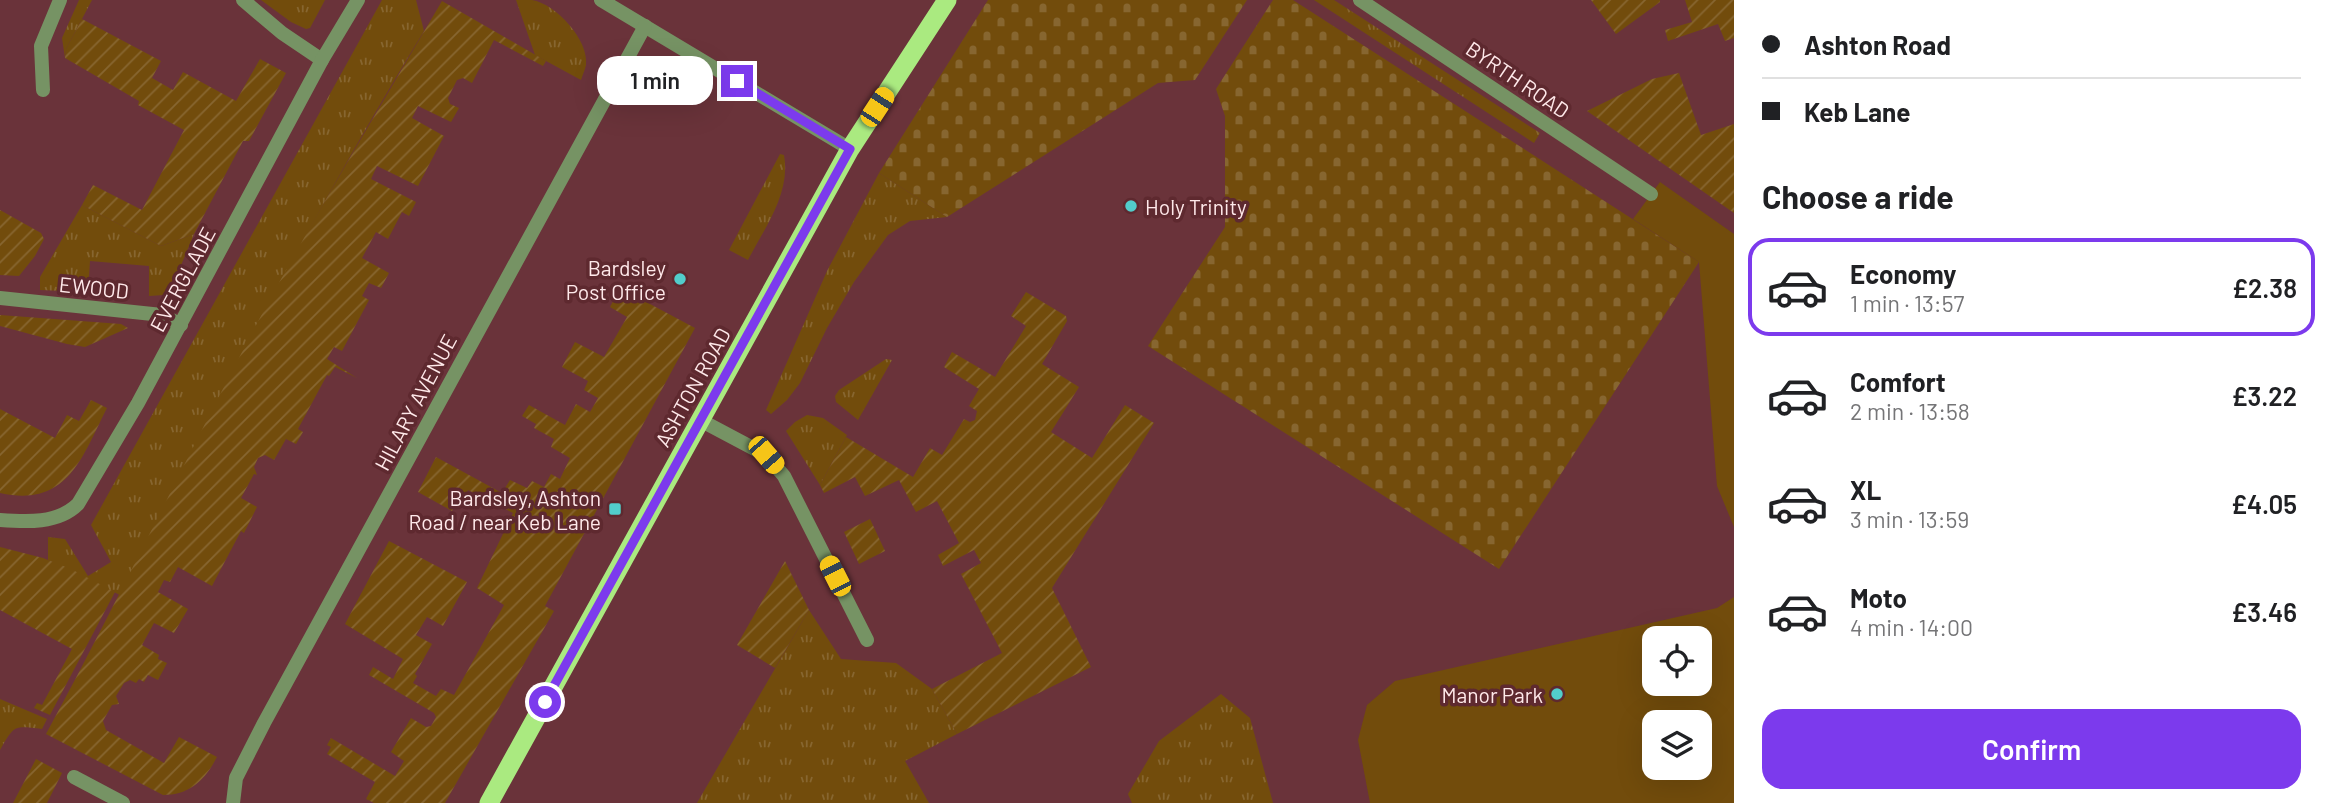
<!DOCTYPE html>
<html lang="en">
<head>
<meta charset="utf-8">
<style>
  :root { --surface:#fff; --page:#f6f6f6; --text:#202124; --muted:#757577; --line:#e0e0e0; --accent:#7c3aed }
  body { margin:0; font-family:Barlow,sans-serif; background:var(--page); color:var(--text); height:100vh; display:flex; flex-direction:column; font-size:26px; white-space:nowrap }
  * { box-sizing:border-box; margin:0 }
  p { font-size:23px; color:var(--muted) }
  .icon { flex:none; width:38px; height:38px; fill:none; stroke:currentColor; stroke-width:2; stroke-linecap:round; stroke-linejoin:round }
  .map { position:relative; flex:1; overflow:hidden }
  .details { display:flex; flex-direction:column; background:var(--surface); width:595px }
  .details>* { flex:none }
  .banner { display:grid; align-content:center; height:154px; padding:0 28px; background:var(--surface) }
  .controls { position:absolute; left:1642px; top:626px; display:grid; gap:14px }
  .controls a { display:grid; place-items:center; width:70px; height:70px; border-radius:14px; background:var(--surface); box-shadow:0 7px 28px #0002; font-size:35px }
  .end { position:absolute; width:32px; height:32px; margin:-16px; border:9px solid #7c3aed; background:#fff; box-shadow:0 0 0 4px #fff }
  .from { border-radius:50% }
  .bubble { position:absolute; height:49px; border-radius:21px; background:var(--surface); box-shadow:0 7px 28px #0002; font-size:23px; font-weight:600; line-height:49px; text-align:center }
  .car { position:absolute; width:21px; height:42px; margin:-21px -10px; border-radius:9px; box-shadow:0 0 5px 2px #0007; background:linear-gradient(#f5c518 24%,#345 0 40%,#f5c518 0 76%,#345 0 86%,#f5c518 0) }
  .banner b { display:flex; align-items:center; gap:24px; height:66px; font-size:26px }
  .banner b+b { border-top:2px solid var(--line) }
  .banner i { width:18px; height:18px; background:var(--text) }
  ul { padding:0; list-style:none }
  li { display:flex; align-items:center; gap:21px; height:98px; margin:0 14px 10px; padding:0 14px; border:4px solid transparent; border-radius:21px }
  li div { flex:1 }
  li b { display:block; font-size:26px }
  li em { font-style:normal; font-weight:600 }
  li.on { border-color:var(--accent) }
  li>.icon { width:63px; height:63px; stroke-width:1.5 }
  h2 { padding:0 28px; font-size:32px; line-height:84px }
  .cta { display:flex; gap:14px; margin-top:auto; padding:14px 28px }
  .cta a { flex:1; height:80px; border-radius:21px; background:var(--accent); color:#fff; font-size:28px; font-weight:600; line-height:80px; text-align:center }
  main { display:flex; flex:1; min-height:0 }
  .map>svg:first-child { display:block }
  .grass { fill:url(#grass-tufts) }
  .cemetery { fill:url(#cemetery-stones) }
  .garden { fill:url(#garden-furrows) }
  .pitch { fill:#724c0c; fill-rule:evenodd }
  .lines { fill:none; stroke-linecap:round; stroke-linejoin:round }
  .minor { stroke:#769364; stroke-width:14 }
  .trunk { stroke:#aaea80; stroke-width:19 }
  .route { stroke:#7c3aed; stroke-width:9 }
  .poi-dot { fill:#52cdcb; stroke:#5e292f; stroke-width:2.5 }
  .labels { text-anchor:middle; dominant-baseline:central; stroke-width:7; stroke-linejoin:round; paint-order:stroke }
  .street-label { font-size:21px; fill:#ffe9ea; stroke:#5e292f }
  .poi-label { font-size:21px; fill:#ffe9ea; stroke:#5e292f; text-anchor:end }
</style>
</head>
<body>
<main>
<div class="map">
<svg width="1734" height="803" viewBox="0 0 1734 803">
  <defs>
    <pattern id="grass-tufts" width="24" height="20" patternUnits="userSpaceOnUse" patternTransform="scale(1.75)"><rect width="24" height="20" fill="#724c0c"/><path d="M3 7l-1-3M5 7V3M7 7l1-3M15 17l-1-3M17 17v-4M19 17l1-3" fill="none" stroke="#876630"/></pattern>
    <pattern id="cemetery-stones" width="16" height="16" patternUnits="userSpaceOnUse" patternTransform="scale(1.75)"><rect width="16" height="16" fill="#724c0c"/><path d="M2 7V4a2 2 0 0 1 4 0v3zM10 15v-3a2 2 0 0 1 4 0v3z" fill="#876630"/></pattern>
    <pattern id="garden-furrows" width="10" height="10" patternUnits="userSpaceOnUse" patternTransform="scale(1.75)"><rect width="10" height="10" fill="#724c0c"/><path d="M-1 1l2-2M0 10L10 0M9 11l2-2" fill="none" stroke="#876630"/></pattern>
  </defs>
  <rect width="100%" height="100%" fill="#6a333a"/>
  <!-- grass -->
  <g class="grass">
    <path d="M79,0H92L66,49L65,58L62,38Z"/>
    <path d="M261,0H325L310,28L306,29L291,22Z"/>
    <path d="M382,0H416L424,31C312,214 216,404 120,595L48,560V537L65,539L88,576L111,562L91,525Z"/>
    <path d="M516,0C521,0 527,0 532,0C556,4 589,40 586,65C585,70 582,76 581,80L535,55Z"/>
    <path d="M1314,0H1334L1540,133L1534,143Z"/>
    <path d="M780,154L784,155C791,193 765,227 748,260L729,250Z"/>
    <path d="M879,173L947,217L910,221L888,235L854,282L827,328L800,383L787,400L771,414L766,410L827,271Z"/>
    <path d="M82,205L161,246L194,234L172,287L164,295L149,296V266L90,261L88,292L40,290V277Z"/>
    <path d="M886,359L892,360L858,420L836,402L835,396L839,390Z"/>
    <path d="M807,415L823,418L847,435L820,485L786,431L795,422Z"/>
    <path d="M809,610L841,659L896,663L932,689L957,734L905,761L929,803H697Z"/>
    <path d="M1221,694L1250,718L1273,803H1132L1128,794L1159,741Z"/>
    <path d="M0,699L47,719L42,729C14,726 15,724 0,750Z"/>
  </g>
  <!-- cemetery -->
  <g class="cemetery">
    <path d="M988,0H1247L1195,80L1158,83L947,217L879,173Z"/>
    <path d="M1273,0H1293L1699,262L1499,569L1148,346L1225,227V116L1216,89Z"/>
  </g>
  <!-- garden -->
  <g class="garden">
    <path d="M1591,0H1660V2L1616,34Z"/>
    <path d="M1685,0H1734V38L1725,41L1718,24L1668,41L1665,30L1692,22Z"/>
    <path d="M442,1L546,61L543,66L494,40L472,83L463,78L457,80L448,98L450,104L459,108L451,122L418,106L412,118L444,136L418,186L377,166L371,179L416,202L409,216L402,212L388,239L376,232L362,258L389,273L381,288L369,283L362,296L369,300L342,351L334,347L327,359L357,378L335,367L329,376L327,375L298,429L303,432L296,444L286,439L274,460L265,455L258,458L254,467L257,475L254,474L241,498L257,507L244,533L241,531L212,586L178,567L170,582L164,580L158,592L188,609L174,633L154,623L142,645L159,655L158,659L167,663L158,680L148,675L144,682L139,679L136,683L130,680L124,683L116,696L119,704L112,705L103,721L106,730L164,763L179,737L217,757C205,780 190,795 163,795L46,734C121,596 188,453 262,314C319,208 381,105 442,1Z"/>
    <path d="M82,19L161,61L152,78L173,90L183,72L236,101L260,59L286,73L249,141H243L194,234L161,246L82,205L93,185L142,210L184,130L138,105L139,101L65,58L66,49Z"/>
    <path d="M1679,73L1701,135L1734,124V213L1587,111L1652,79Z"/>
    <path d="M0,210L41,233L44,239L35,256L19,276L0,275Z"/>
    <path d="M620,288L695,328L545,606L554,611L445,803H374L366,799L375,782L327,754L331,747L327,745L331,738L395,776L404,761L391,752L411,718L426,727L431,726L436,717L434,713L369,675L373,667L393,679L403,659L345,624L389,541L467,582L443,626L427,617L416,635L432,644L415,674L417,676L413,683L436,696L441,689L454,695L504,605L477,588L513,513L468,490L459,508L455,506L452,511L418,492L436,457L502,493L510,480L527,488L532,481L544,487L551,474L560,479L570,458L551,447L554,439L534,428L536,424L522,416L529,405L565,425L576,404L590,412L598,398L584,390L588,381L562,367L575,342L604,357L627,317L610,307Z"/>
    <path d="M1026,292L1066,316L1067,321L1042,364L1079,387L1051,432L1092,458L1125,405L1154,423L1052,588L1091,667L957,734L932,689L1002,653L961,574L981,563L974,550L943,566L938,555L959,543L937,501L916,512L899,480L865,496L855,477L824,493L820,485L846,437L913,477L930,448L942,455L964,419L970,422L975,420L977,411L969,406L979,389L944,367L952,352L995,377L1026,326L1011,316Z"/>
    <path d="M0,315L121,324L128,328L85,347L67,344L0,326Z"/>
    <path d="M91,400L107,408C82,457 68,508 0,493V409L55,438L67,415L79,421Z"/>
    <path d="M870,519L885,551L859,564L844,532Z"/>
    <path d="M0,547L43,558L71,569L115,592L50,715L34,708L37,703L42,705L72,649L0,610Z"/>
    <path d="M785,561L809,610L775,668L737,645Z"/>
    <path d="M36,759L62,773L47,803H13Z"/>
  </g>
  <!-- pitch -->
  <g class="pitch">
    <path d="M1660,182L1734,234V527L1717,486L1699,262L1633,219Z"/>
    <path d="M1734,597V803H1370L1358,740L1367,705L1395,681L1717,608ZM1654,639H1699V684H1654ZM1654,723H1699V768H1654Z"/>
  </g>
  <g class="lines">
    <!-- minor -->
    <g class="minor">
      <path d="M243,0L282,33L322,60"/>
      <path d="M601,0L850,149"/>
      <path d="M1360,0L1651,194"/>
      <path d="M43,90L41,46L60,0"/>
      <path d="M0,298L162,315L181,325"/>
      <path d="M700,420L766,455L784,476L867,640"/>
      <path d="M0,520C26,522 58,524 78,504L138,403L322,60L358,0"/>
      <path d="M74,777L123,803"/>
      <path d="M233,803L236,778L264,723L645,26"/>
    </g>
    <!-- trunk -->
    <path class="trunk" d="M489,803L850,149L947,0"/>
  </g>
  <g class="lines">
    <!-- route -->
    <path class="route" d="M545,702L850,149L737,81"/>
  </g>
  <!-- markers -->
  <g class="poi-dot">
    <circle cx="1131" cy="206" r="7"/>
    <circle cx="680" cy="279" r="7"/>
    <rect x="608" y="502" width="14" height="14" rx="3.5"/>
    <circle cx="1557" cy="694" r="7"/>
  </g>
  <g class="labels">
    <!-- street labels -->
    <g class="street-label">
      <text transform="translate(1518 79) rotate(34)">BYRTH ROAD</text>
      <text transform="translate(182 279) rotate(-62)">EVERGLADE</text>
      <text transform="translate(94 287) rotate(6)">EWOOD</text>
      <text transform="translate(692 387) rotate(-61)">ASHTON ROAD</text>
      <text transform="translate(415 402) rotate(-62)">HILARY AVENUE</text>
    </g>
    <!-- poi labels -->
    <g class="poi-label">
      <text x="1145" y="206" text-anchor="start">Holy Trinity</text>
      <text x="666" y="267">Bardsley<tspan x="666" dy="24">Post Office</tspan></text>
      <text x="601" y="497">Bardsley, Ashton<tspan x="601" dy="24">Road / near Keb Lane</tspan></text>
      <text x="1543" y="694">Manor Park</text>
    </g>
  </g>
</svg>
<div class="controls">
<a><svg class="icon" aria-label="locate" viewBox="0 0 24 24"><circle cx="12" cy="12" r="6"/><path d="M12 2v4M12 18v4M2 12h4M18 12h4"/></svg></a>
<a><svg class="icon" aria-label="layers" viewBox="0 0 24 24"><path d="M12 4l9 5-9 5-9-5zM3 14l9 5 9-5"/></svg></a>
</div>
<i class="end from" style="left:545px;top:702px"></i>
<i class="end" style="left:737px;top:81px"></i>
<div class="bubble" style="left:597px;top:56px;width:116px">1 min</div>
<i class="car" style="left:877px;top:107px;rotate:33deg"></i>
<i class="car" style="left:766px;top:455px;rotate:139deg"></i>
<i class="car" style="left:835px;top:576px;rotate:333deg"></i>
</div>
<section class="details">
<div class="banner">
<b><i class="from"></i>Ashton Road</b>
<b><i></i>Keb Lane</b>
</div>
<h2>Choose a ride</h2>
<ul>
<li class="on"><svg class="icon" aria-label="car" viewBox="0 0 24 24"><path d="M5 17H2v-5l4-1 3-4h7l3 4 3 1v5h-3M9 17h6M6 11h13"/><circle cx="7" cy="17" r="2"/><circle cx="17" cy="17" r="2"/></svg><div><b>Economy</b><p>1 min · 13:57</p></div><em>£2.38</em></li>
<li><svg class="icon" aria-label="car" viewBox="0 0 24 24"><path d="M5 17H2v-5l4-1 3-4h7l3 4 3 1v5h-3M9 17h6M6 11h13"/><circle cx="7" cy="17" r="2"/><circle cx="17" cy="17" r="2"/></svg><div><b>Comfort</b><p>2 min · 13:58</p></div><em>£3.22</em></li>
<li><svg class="icon" aria-label="car" viewBox="0 0 24 24"><path d="M5 17H2v-5l4-1 3-4h7l3 4 3 1v5h-3M9 17h6M6 11h13"/><circle cx="7" cy="17" r="2"/><circle cx="17" cy="17" r="2"/></svg><div><b>XL</b><p>3 min · 13:59</p></div><em>£4.05</em></li>
<li><svg class="icon" aria-label="car" viewBox="0 0 24 24"><path d="M5 17H2v-5l4-1 3-4h7l3 4 3 1v5h-3M9 17h6M6 11h13"/><circle cx="7" cy="17" r="2"/><circle cx="17" cy="17" r="2"/></svg><div><b>Moto</b><p>4 min · 14:00</p></div><em>£3.46</em></li>
</ul>
<div class="cta"><a>Confirm</a></div>
</section>
</main>
</body>
</html>
